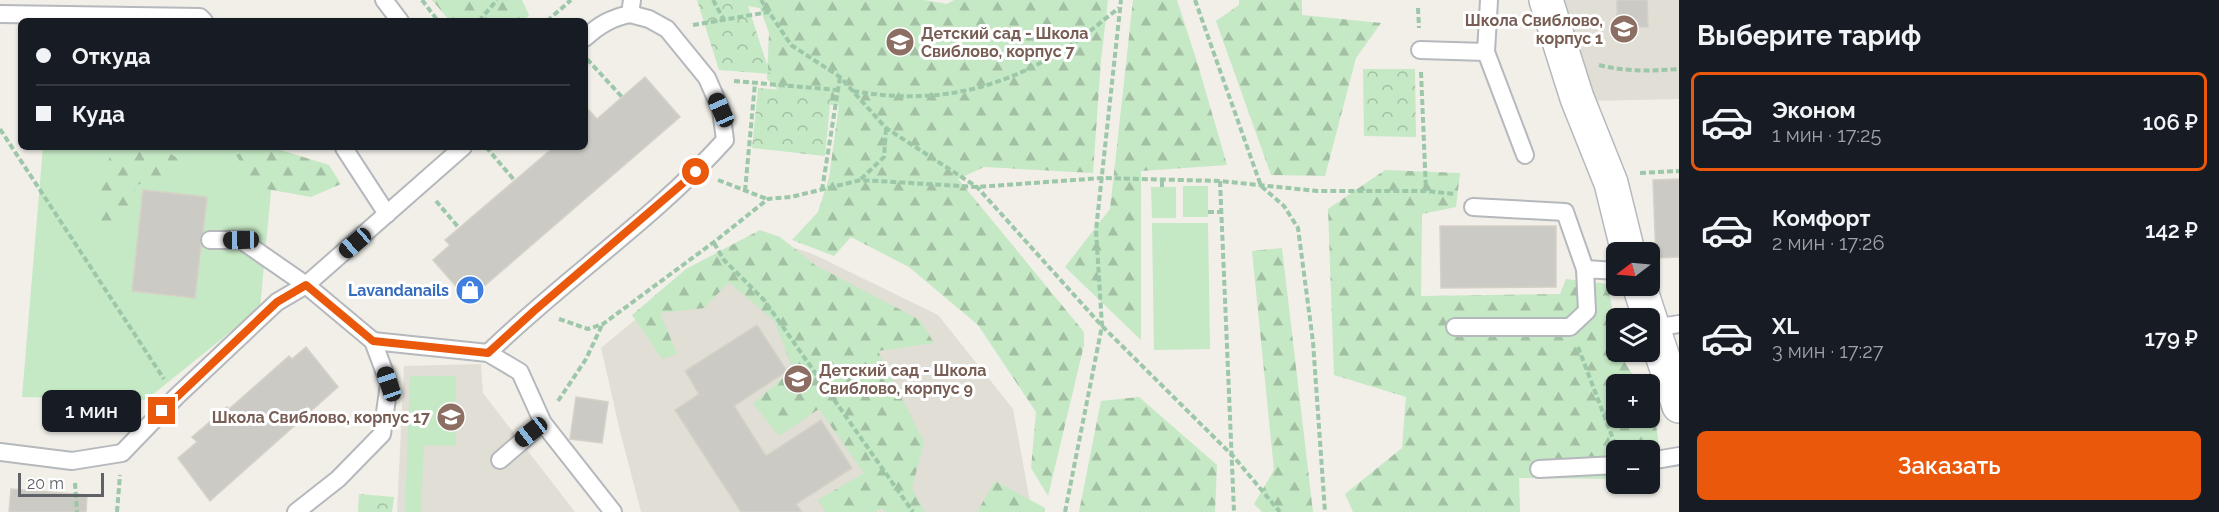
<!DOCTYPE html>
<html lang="ru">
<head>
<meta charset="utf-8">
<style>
  :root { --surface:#171b24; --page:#242831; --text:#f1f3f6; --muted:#9ea1a6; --line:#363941; --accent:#ea580c }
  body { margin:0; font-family:Raleway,sans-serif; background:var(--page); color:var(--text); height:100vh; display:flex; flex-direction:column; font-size:22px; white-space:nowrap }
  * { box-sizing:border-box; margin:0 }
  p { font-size:20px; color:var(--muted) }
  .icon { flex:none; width:33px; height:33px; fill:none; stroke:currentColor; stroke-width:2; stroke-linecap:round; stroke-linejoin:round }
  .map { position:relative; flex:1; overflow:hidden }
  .side { display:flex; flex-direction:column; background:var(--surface); width:540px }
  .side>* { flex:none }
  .top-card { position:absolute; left:18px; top:18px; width:570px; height:132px; border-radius:9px; box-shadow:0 2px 4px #0004; display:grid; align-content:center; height:132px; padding:0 18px; background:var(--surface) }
  .needle { width:39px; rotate:254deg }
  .fabs { position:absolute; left:1606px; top:242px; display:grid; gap:12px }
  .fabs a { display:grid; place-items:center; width:54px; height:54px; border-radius:9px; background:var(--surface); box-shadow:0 2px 4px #0004; font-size:30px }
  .scale { position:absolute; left:18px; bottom:15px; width:86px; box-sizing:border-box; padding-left:6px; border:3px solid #5f6368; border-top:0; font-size:16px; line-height:21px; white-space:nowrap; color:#5f6368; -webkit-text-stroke:4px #fff; paint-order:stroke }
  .end { position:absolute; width:27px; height:27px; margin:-14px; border:8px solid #ea580c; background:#fff; box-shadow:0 0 0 3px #fff }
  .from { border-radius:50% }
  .bubble { position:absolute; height:42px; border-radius:9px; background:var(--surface); box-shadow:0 2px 4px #0004; font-size:20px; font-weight:600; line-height:42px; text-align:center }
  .car { position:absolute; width:18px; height:36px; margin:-18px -9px; border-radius:8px; box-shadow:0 0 4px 2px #0007; background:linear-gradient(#222 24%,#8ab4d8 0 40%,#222 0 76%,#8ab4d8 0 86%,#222 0) }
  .top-card b { display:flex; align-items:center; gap:21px; height:57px; font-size:22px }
  .top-card b+b { border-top:2px solid var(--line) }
  .top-card i { width:15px; height:15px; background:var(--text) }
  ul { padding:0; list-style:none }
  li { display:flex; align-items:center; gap:18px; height:99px; margin:0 12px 9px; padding:0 6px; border:3px solid transparent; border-radius:9px }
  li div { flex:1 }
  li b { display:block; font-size:22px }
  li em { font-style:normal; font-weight:600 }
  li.selected { border-color:var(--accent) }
  li>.icon { width:54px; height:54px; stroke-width:1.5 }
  h2 { padding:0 18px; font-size:27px; line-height:72px }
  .button { display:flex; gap:12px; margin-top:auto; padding:12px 18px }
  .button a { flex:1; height:69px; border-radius:9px; background:var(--accent); color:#fff; font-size:24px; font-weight:600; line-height:69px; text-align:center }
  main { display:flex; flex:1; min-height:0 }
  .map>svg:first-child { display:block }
  .education { fill:#e1ded6 }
  .grass { fill:#c5e8c5 }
  .forest { fill:url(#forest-firs) }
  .park { fill:url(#park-crowns) }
  .building { fill:#cccac5; stroke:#d6d1c6; stroke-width:1.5 }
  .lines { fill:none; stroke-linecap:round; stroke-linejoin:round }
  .lane-casing { stroke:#b5b8bc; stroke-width:20 }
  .street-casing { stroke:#b5b8bc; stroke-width:36 }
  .path { stroke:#9cc7a9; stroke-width:4; stroke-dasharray:6 3; stroke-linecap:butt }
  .lane { stroke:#fff; stroke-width:16 }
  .street { stroke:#fff; stroke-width:33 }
  .route { stroke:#ea580c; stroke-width:8 }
  .labels { text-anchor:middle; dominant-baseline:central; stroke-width:6; stroke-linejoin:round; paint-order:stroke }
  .education-label { font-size:16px; font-weight:bold; fill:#785e54; stroke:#fff; text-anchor:end }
  .shop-label { font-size:16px; font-weight:bold; fill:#366cbe; stroke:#fff; text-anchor:end }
</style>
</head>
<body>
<main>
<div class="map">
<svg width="1679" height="512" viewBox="0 0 1679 512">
  <defs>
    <pattern id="forest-firs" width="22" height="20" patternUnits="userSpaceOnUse" patternTransform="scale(1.5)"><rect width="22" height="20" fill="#c5e8c5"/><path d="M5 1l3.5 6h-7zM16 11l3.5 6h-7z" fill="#a3c0a4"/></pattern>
    <pattern id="park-crowns" width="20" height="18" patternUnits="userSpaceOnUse" patternTransform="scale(1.5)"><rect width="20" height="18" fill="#c5e8c5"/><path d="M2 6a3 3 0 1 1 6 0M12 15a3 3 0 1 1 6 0" fill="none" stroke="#a3c0a4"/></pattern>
  </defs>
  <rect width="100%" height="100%" fill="#f1efe8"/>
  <!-- education -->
  <g class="education">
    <path d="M1561,0H1679V99L1589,101Z"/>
    <path d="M768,239L813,254L938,315L1013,409L1032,512H641L620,431L601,348L673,288Z"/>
    <path d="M481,364L483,393L575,512H397L404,366Z"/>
  </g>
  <!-- grass -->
  <g class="grass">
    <path d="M43,147H254L273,170L260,308L146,400L22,397Z"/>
    <rect x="1183" y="186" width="25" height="31"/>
    <path d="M1151,187H1176V218H1152Z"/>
    <path d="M1152,223H1208L1210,349L1154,350Z"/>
    <path d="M410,376H456V446L424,445L421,512H405Z"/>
  </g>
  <!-- forest -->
  <g class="forest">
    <path d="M432,0H522L529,15L524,21H450Z"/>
    <path d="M727,0H924L947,4L954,0H1108L1101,60L1093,173L984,167L958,179L1084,332V345L1048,496L1031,468L1036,412L978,325L909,267L851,237L834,256L792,240L818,212L829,178L839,105L792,104L767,79L769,33L760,8L727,3Z"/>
    <path d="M1133,0H1177L1198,65L1227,165L1141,171V340L1065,267L1110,209Z"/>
    <path d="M1239,0H1302V15L1381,23L1356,58L1325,176L1271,175L1216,21L1239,5Z"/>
    <path d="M122,147H160L182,161V174L136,185L128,227H96L97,194L112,151Z"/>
    <path d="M257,147H271L329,165L341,184L311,197L255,187L236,155Z"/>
    <path d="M1385,170L1460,173L1456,207L1422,214L1421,296L1560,294L1566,279L1608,284L1612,308L1611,339L1638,384H1617V417H1650V404L1654,411L1662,466L1650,476V450H1617V479L1519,478L1520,512H1353L1345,494L1402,448L1406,397L1334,375L1328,209Z"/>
    <path d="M760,230L780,237L815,265L920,320L934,343L878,351L924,442L912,488L925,512H885L882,508L875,512H826L818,500L864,473L819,409L779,436L753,403L793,370L775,322L729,282L704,308L660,313L677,354L662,359L632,315L686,269Z"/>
    <path d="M1282,248L1313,512H1262L1254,504L1274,470L1252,251Z"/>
    <path d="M1139,397L1217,465L1215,512H1079L1101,401Z"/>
    <path d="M995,481L1045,508V512H977Z"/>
  </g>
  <!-- park -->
  <g class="park">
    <path d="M697,0H746L770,74L719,70Z"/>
    <path d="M1363,69H1415L1416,137L1364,136Z"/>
    <path d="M758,88L831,94L825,156L752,148Z"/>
    <path d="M359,494L394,497L392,512H358Z"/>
  </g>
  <!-- building -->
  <g class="building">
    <path d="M1617,0H1647L1648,27H1617Z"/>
    <path d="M645,77L680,117L468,300L433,260L450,245L445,240L554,147H585V106L597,119Z"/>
    <path d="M1679,179V257L1656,258L1653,180Z"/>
    <path d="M143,190L207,197L203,233L200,239L201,246L195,298L132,291Z"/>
    <path d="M1440,226H1556V287L1441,288Z"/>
    <path d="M757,325L787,371L734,406L766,456L821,420L852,468L796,504L802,512H741L675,410L699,394L685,371Z"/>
    <path d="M306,347L338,387L210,501L178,458L197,442L192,437L227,407L229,409L289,356L292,359Z"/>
    <path d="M576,397L608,402L602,443L570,439Z"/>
    <path d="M11,489L87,495L86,512H9Z"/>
  </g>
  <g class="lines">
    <!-- lane casing -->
    <g class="lane-casing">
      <g id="lane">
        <path d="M384,0L400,21"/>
        <path d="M0,14L200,17L204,21"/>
        <path d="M585,38C599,25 611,18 630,14L632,0"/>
        <path d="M1420,50L1486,52L1489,0"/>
        <path d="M1486,52L1525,155"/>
        <path d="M344,148L387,214"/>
        <path d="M1473,207L1565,212L1585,269"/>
        <path d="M210,240H241L306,285L373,341L389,384L382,434L338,479L296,512"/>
        <path d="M1455,327H1570L1587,311L1585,269L1617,271"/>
        <path d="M1654,328L1679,324"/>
        <path d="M373,341L488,353L520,372L543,423L613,512"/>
        <path d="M488,353C564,279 654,219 725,140L721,110L707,78L667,29L649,19L630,14"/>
        <path d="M0,452L72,461L122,453L176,397L277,302L306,285L463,147"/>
        <path d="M500,460L543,423"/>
        <path d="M1650,461L1679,456"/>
        <path d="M1539,469L1617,465"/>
      </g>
    </g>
    <!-- street casing -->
    <g class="street-casing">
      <g id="street">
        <path d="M1546,0L1577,98L1611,183L1628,252"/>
        <path d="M1639,285L1679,406"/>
      </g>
    </g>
    <!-- path -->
    <g class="path">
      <path d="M422,0L438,21"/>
      <path d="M713,0L724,20"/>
      <path d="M761,0L791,45L840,77L886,128L977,187L1102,326L1233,456L1280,512"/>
      <path d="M1195,0L1261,186L1284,206L1298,228L1313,342L1325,512"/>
      <path d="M1418,8L1419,28"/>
      <path d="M479,21L497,0"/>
      <path d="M547,21L571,0"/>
      <path d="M693,25L769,12"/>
      <path d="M587,59L622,97"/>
      <path d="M1599,65C1626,72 1651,71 1679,69"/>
      <path d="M1421,72L1426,191"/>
      <path d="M734,81L837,90"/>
      <path d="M853,91C934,105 998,91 1068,47C1085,36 1102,21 1119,8"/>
      <path d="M0,129L164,379"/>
      <path d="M486,147L515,181"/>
      <path d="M1640,173L1679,171"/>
      <path d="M861,179L884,157L886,128"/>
      <path d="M718,180L767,199"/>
      <path d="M1220,181L1234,512"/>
      <path d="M1162,187V180"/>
      <path d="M822,190L840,77"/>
      <path d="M745,191L755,83"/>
      <path d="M436,201L459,228"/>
      <path d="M1208,212H1221"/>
      <path d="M714,243L724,260L764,300L913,512"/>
      <path d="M559,319L588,329L603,324L714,242L768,199L791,197L861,180L977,187L1102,178L1220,181L1317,191H1426L1455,194"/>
      <path d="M1578,347L1615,444"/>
      <path d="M558,401L586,359L602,325"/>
      <path d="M75,483L77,512"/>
      <path d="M117,512L120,475"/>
      <path d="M1065,512L1102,326L1096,230L1121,0"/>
    </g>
    <!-- lane -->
    <use href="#lane" class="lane"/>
    <!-- street -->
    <use href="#street" class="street"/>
  </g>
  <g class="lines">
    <!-- route -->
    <path class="route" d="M162,411L277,302L306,285L373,341L488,353L534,311L696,172"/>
  </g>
  <!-- icons -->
  <defs>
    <g id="school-disc" transform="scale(1.5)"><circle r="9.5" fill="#8d6e63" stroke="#fff"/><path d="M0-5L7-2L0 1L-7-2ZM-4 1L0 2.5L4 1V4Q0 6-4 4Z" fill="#fff"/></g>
    <g id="shop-disc" transform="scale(1.5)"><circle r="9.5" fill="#3f7fe0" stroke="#fff"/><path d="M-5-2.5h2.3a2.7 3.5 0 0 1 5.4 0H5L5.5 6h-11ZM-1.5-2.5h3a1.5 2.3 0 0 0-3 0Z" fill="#fff"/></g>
  </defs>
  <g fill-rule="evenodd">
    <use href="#school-disc" x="1624" y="29"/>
    <use href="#school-disc" x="900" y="42"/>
    <use href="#shop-disc" x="470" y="290"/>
    <use href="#school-disc" x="798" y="379"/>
    <use href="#school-disc" x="451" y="417"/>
  </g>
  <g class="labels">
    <!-- education labels -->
    <g class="education-label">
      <text x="1603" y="20">Школа Свиблово,<tspan x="1603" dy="18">корпус 1</tspan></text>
      <text x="921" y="33" text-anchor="start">Детский сад - Школа<tspan x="921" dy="18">Свиблово, корпус 7</tspan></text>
      <text x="819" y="370" text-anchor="start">Детский сад - Школа<tspan x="819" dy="18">Свиблово, корпус 9</tspan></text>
      <text x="430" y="417">Школа Свиблово, корпус 17</text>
    </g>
    <!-- shop labels -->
    <g class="shop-label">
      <text x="449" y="290">Lavandanails</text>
    </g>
  </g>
</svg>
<div class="fabs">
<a><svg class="needle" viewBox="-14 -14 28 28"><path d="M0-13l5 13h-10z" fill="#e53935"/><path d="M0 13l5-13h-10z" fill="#9ea1a6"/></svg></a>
<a><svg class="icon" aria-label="layers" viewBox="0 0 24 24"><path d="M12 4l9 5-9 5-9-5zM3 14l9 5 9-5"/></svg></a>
<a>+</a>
<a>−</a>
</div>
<div class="scale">20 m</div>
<i class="end from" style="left:696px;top:172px"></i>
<i class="end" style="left:162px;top:411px"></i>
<div class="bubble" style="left:42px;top:390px;width:99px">1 мин</div>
<i class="car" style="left:721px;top:110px;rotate:336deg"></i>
<i class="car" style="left:241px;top:240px;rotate:269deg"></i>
<i class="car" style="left:355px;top:243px;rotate:229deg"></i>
<i class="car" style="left:389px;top:384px;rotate:341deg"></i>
<i class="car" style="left:531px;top:432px;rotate:232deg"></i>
<div class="top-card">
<b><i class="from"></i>Откуда</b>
<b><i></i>Куда</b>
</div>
</div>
<section class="side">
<h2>Выберите тариф</h2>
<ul>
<li class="selected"><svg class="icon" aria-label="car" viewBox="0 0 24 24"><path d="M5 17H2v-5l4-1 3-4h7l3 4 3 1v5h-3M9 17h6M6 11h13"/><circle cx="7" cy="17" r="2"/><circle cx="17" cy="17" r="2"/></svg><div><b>Эконом</b><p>1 мин · 17:25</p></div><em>106 ₽</em></li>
<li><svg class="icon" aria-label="car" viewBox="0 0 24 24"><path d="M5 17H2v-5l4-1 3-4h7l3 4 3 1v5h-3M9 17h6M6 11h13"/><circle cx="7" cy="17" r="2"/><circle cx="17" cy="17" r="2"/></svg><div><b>Комфорт</b><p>2 мин · 17:26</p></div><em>142 ₽</em></li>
<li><svg class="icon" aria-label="car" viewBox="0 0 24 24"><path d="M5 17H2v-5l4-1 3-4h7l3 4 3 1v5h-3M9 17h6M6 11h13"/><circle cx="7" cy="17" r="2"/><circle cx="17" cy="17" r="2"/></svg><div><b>XL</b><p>3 мин · 17:27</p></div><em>179 ₽</em></li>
</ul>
<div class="button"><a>Заказать</a></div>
</section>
</main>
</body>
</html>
